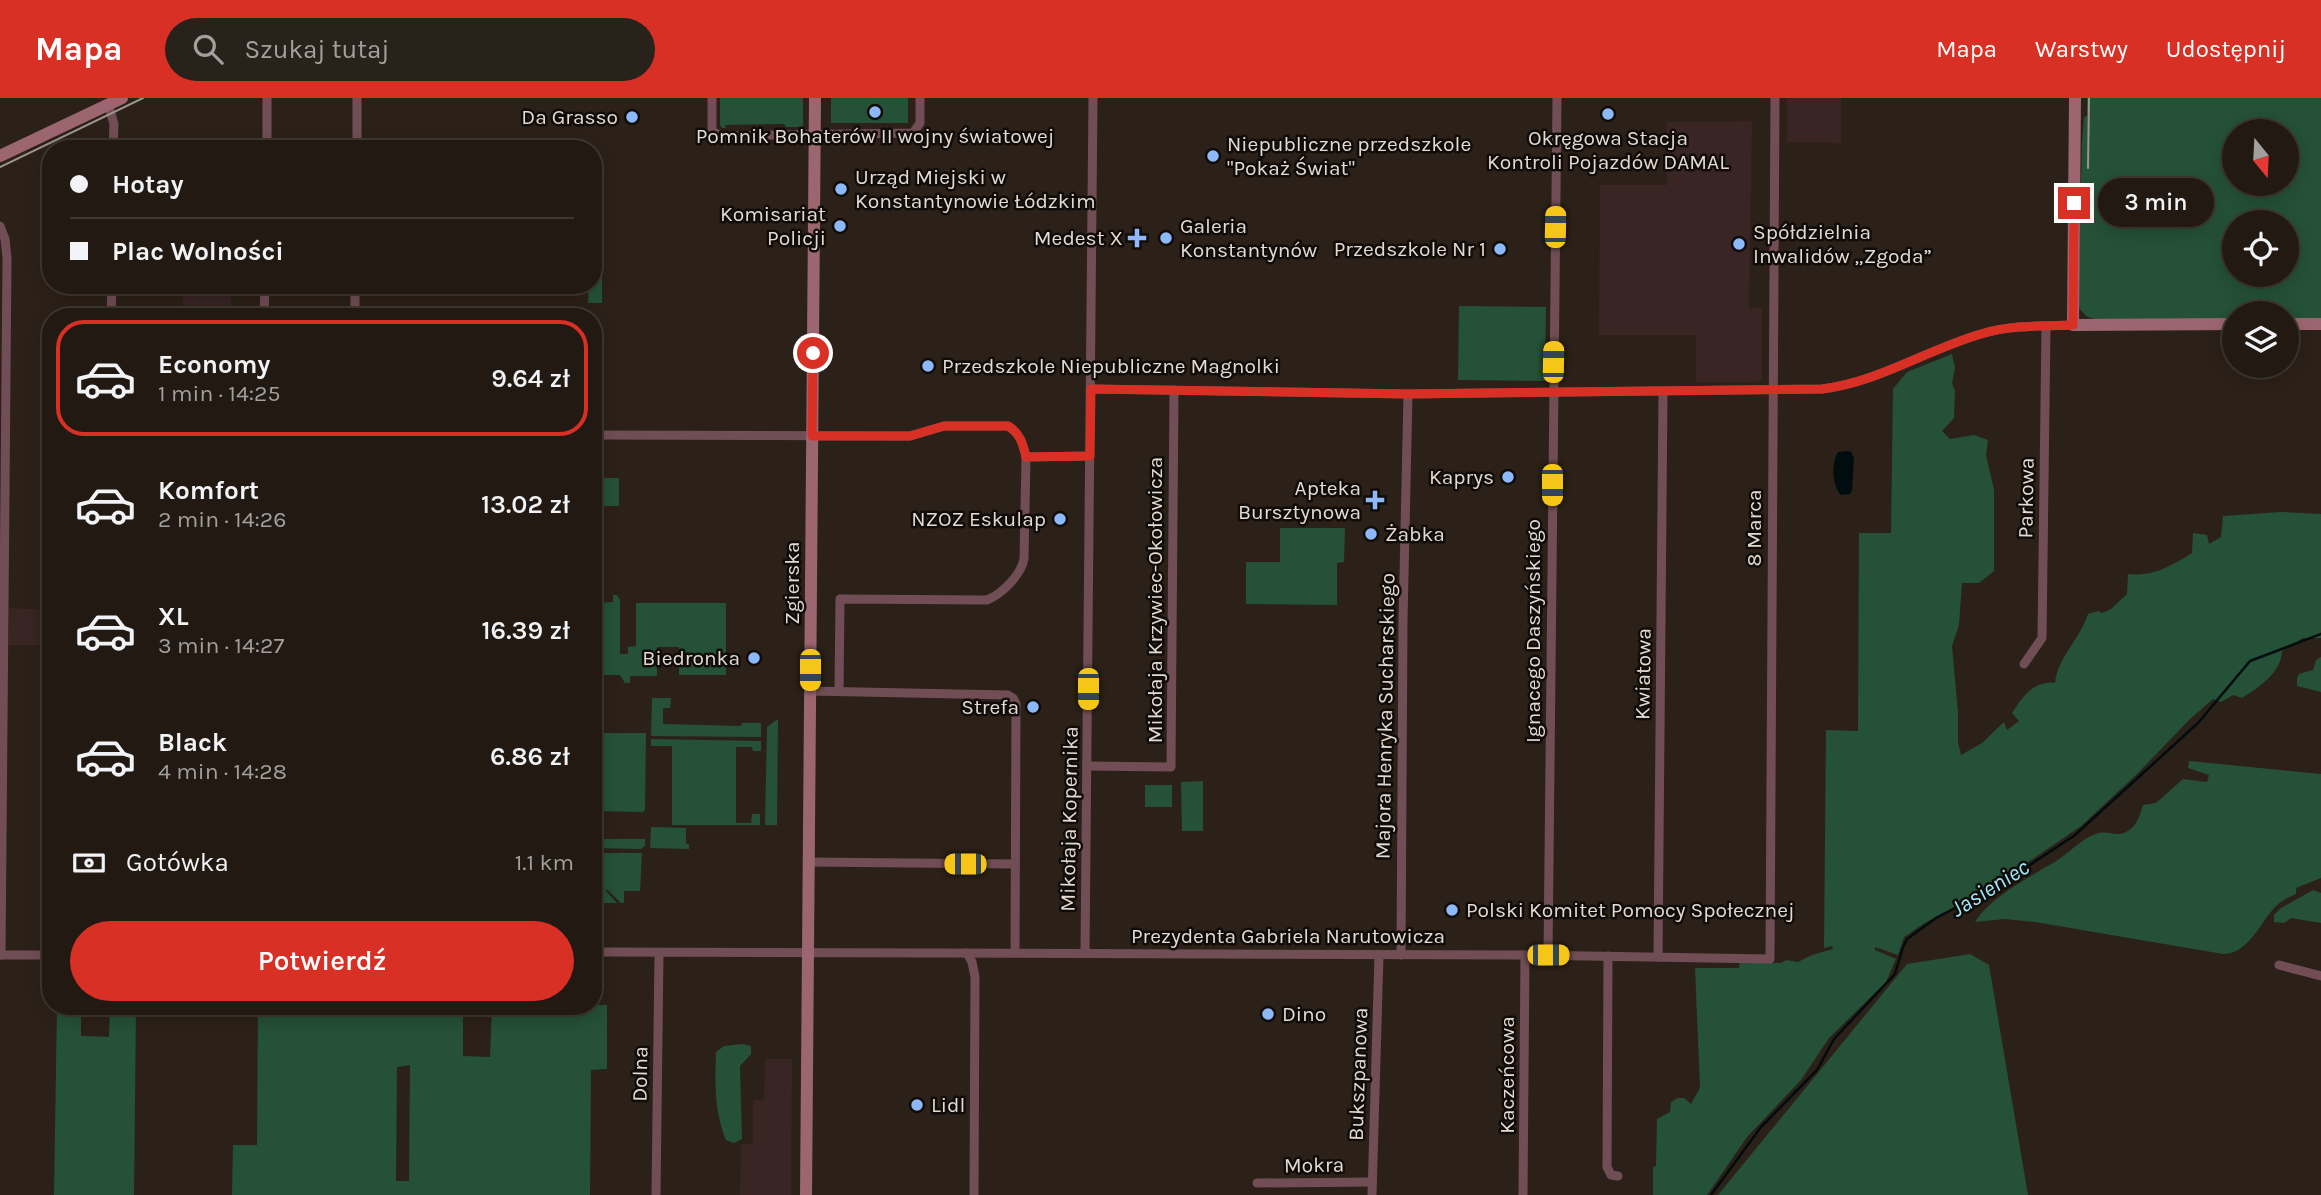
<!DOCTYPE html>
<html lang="pl">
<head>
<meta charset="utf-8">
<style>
  :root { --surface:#211912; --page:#29221b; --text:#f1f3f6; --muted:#a2a09f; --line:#3e3832; --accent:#d93025 }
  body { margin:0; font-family:Karla,sans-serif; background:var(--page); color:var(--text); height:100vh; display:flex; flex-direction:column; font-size:26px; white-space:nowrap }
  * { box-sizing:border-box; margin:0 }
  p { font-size:23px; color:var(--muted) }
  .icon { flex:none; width:38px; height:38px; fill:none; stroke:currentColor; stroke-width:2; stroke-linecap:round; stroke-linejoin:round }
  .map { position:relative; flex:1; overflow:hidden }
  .sheet { position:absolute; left:42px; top:210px; width:560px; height:707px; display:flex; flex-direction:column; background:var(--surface); border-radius:28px; box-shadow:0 4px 18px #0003,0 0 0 2px var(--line) }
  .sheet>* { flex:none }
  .hud { position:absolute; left:42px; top:42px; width:560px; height:154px; border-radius:28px; box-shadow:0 4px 18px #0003,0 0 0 2px var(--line); display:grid; align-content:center; height:154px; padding:0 28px; background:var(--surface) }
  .needle { width:46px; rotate:162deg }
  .buttons { position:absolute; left:2222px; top:21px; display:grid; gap:14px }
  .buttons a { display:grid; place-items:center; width:77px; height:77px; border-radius:50%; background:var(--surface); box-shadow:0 4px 18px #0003,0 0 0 2px var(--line); font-size:35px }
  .end { position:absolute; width:32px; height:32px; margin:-16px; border:9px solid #d93025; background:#fff; box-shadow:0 0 0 4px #fff }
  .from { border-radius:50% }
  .bubble { position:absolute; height:49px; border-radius:24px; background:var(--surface); box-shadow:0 4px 18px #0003,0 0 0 2px var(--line); font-size:23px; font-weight:600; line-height:49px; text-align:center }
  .car { position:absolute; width:21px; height:42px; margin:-21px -10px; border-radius:9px; box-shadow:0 0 5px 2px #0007; background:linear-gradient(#f5c518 24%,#345 0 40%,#f5c518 0 76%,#345 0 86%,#f5c518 0) }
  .hud b { display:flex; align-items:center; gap:24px; height:66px; font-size:26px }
  .hud b+b { border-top:2px solid var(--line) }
  .hud i { width:18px; height:18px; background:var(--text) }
  ul { padding:12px 0 0; list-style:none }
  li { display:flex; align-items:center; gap:21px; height:116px; margin:0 14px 10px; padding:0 14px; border:4px solid transparent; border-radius:28px }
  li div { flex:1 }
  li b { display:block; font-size:26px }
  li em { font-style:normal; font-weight:600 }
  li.current { border-color:var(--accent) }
  li>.icon { width:63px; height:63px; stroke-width:1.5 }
  .pay { display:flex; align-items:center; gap:18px; height:77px; padding:0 28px; font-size:26px }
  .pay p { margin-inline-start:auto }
  .button { display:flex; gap:14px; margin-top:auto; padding:14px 28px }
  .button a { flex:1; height:80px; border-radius:42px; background:var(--accent); color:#fff; font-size:28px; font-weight:600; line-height:80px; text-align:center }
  header { display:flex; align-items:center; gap:42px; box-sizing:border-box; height:98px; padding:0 35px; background:var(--accent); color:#fff }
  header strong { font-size:33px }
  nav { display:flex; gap:38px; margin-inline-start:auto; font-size:24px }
  .search { width:490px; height:63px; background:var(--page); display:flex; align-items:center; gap:18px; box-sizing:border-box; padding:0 24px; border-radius:38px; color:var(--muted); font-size:26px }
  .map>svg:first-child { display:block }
  .industrial { fill:#382524 }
  .green { fill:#255138; fill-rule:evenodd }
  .water { fill:#010c0f }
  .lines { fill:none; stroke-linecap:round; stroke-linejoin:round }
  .stream { stroke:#010c0f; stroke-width:2.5 }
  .street { stroke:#714e55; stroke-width:9 }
  .secondary { stroke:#9c6671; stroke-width:12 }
  .tram { stroke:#9d948d; stroke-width:2 }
  .route { stroke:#d93025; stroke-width:9 }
  .poi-dot { fill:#8db9fc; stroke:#110c08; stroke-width:2.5 }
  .labels { text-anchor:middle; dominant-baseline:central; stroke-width:5; stroke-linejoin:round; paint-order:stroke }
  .poi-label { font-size:21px; fill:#e2dad4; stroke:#110c08; text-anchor:end }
  .street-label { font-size:21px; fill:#e2dad4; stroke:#110c08 }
  .water-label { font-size:23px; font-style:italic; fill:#9ae9fc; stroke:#110c08 }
</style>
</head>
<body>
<header>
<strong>Mapa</strong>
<div class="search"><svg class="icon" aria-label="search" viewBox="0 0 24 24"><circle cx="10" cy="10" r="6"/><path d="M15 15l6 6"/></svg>Szukaj tutaj</div>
<nav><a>Mapa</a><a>Warstwy</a><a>Udostępnij</a></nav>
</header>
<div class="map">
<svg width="2321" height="1097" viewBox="0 0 2321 1097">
  <rect width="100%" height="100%" fill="#2c2118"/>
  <!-- industrial -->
  <g class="industrial">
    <path d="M1787,0H1841V45L1787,44Z"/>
    <path d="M1752,23L1749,210H1762V280L1758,284H1696V237H1599L1600,87H1667V24Z"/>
    <rect x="183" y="187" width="48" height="32"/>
    <path d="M9,510L51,512V547H9Z"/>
    <path d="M765,961H792L791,1097H740L741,1046H753V1002H764Z"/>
  </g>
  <!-- green -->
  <g class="green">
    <path d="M720,0H803V29H786L784,26L725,27L726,30H722L720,27Z"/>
    <rect x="831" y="0" width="77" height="25"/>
    <path d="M2087,0H2321V221H2287V215H2235V221L2098,222L2086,218L2078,209L2082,45L2084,19L2087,18ZM2235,33H2287V86H2235ZM2235,124H2287V177H2235Z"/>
    <path d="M593,140H602V205H588L589,187H593Z"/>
    <path d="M1459,208L1546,209L1545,283L1458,282Z"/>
    <path d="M1952,256L1955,270L1952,285L1955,293L1954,320L1942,333L1950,341L1974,337L1988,342L1986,357L1994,392V473L1979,485H1962L1959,527L1952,548L1958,614V644L1961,657L1982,645L2004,624L2007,632L2019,623L2012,615C2023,598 2033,583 2055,585C2058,559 2080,541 2088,516L2098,513L2102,515L2111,511L2127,496L2128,476C2153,479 2171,468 2192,455L2193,435L2207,437L2209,446L2221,439L2223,418L2281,414L2321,416V540H2303L2282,553C2282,574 2258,590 2242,600L2233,597L2221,604L2213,601L2190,621L2137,676L2081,728L1996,786L1923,826L1904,839L1898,857L1875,849V852L1896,861L1886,884L1829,940L1801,982L1747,1039L1707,1097H1653V1069L1656,1068L1657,1021L1670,1014L1671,1004L1678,1000H1684L1691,1006L1700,990L1695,870H1739L1740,864L1781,865L1786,862L1798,864L1812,857L1833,851L1832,848L1824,850L1826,632L1858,633L1859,435H1891L1893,291L1907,274Z"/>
    <rect x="593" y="380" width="26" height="28"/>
    <path d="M1280,430H1345L1344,464L1337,465V507L1246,506V464H1280Z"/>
    <path d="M613,497H617L620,502V556H628V549L636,548V505H726V577H679V549H657V578H630V585H625L620,577H593V505L613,504Z"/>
    <path d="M2321,559V594L2297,588V580L2299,576L2313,572L2316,562Z"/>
    <path d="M652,600H671L670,610H663V626L741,628L742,625H761V639L651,638Z"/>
    <path d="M778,621L777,727H765L767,629Z"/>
    <path d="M593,635H646L645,712L643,714L593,713Z"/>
    <path d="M651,641L761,643V653H753L752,649H736V725H751L752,716H760V727H672V648H651Z"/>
    <path d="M2189,663L2321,676V780L2296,790V796C2289,799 2281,803 2276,808C2260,824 2249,856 2223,856L2035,824L2005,821L1975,824C1990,800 2029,779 2053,765C2068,757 2082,739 2099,735C2108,733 2117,739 2126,734C2136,730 2140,717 2143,707L2156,705L2183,681L2207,684L2209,677L2188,670Z"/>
    <path d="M1203,683V733H1182L1181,684Z"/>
    <rect x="1145" y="687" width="27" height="22"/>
    <path d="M651,729L686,730V746H689V751L650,750Z"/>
    <path d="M593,741H645V748L641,751L593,750Z"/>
    <path d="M593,755H642L640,793H624V805H621L608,792H605L617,805H598V798L593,797V782L603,792L604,789L593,778Z"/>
    <path d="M2313,792L2321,795V825L2291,820L2284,825L2274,824V817L2281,810Z"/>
    <path d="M1970,856L1989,867L2028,1097H1718L1907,866Z"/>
    <path d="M593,907H607V971L591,972L590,1097H232L233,1047H257L258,908H463V958L490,959L492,908ZM410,967L409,1083H396L397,969Z"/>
    <path d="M57,908H81V938L109,939L110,908H136L134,1097H54Z"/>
    <path d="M742,946L751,948V956L740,968L742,1041L734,1045L726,1042C714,1012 715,985 716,954L724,948Z"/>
  </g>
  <!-- water -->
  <path class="water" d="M1848,353L1851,354L1854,360L1852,392L1850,396L1841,397C1832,388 1831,365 1838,354Z"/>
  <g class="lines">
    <!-- stream -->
    <path class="stream" d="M1711,1097L1761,1029L1817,972L1834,941L1895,876L1903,849L1907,841L1936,820L2001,786L2075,737L2198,625L2250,563L2321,536"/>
    <!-- street -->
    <g class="street">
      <path d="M712,0V33L721,38L913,35L920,25V0"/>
      <path d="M108,6L114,26L113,51"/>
      <path d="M267,51V0"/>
      <path d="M357,51V0"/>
      <path d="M0,128L5,141L7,160L1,857"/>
      <path d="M355,187V219"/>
      <path d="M111,219L112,187"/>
      <path d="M264,219L265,187"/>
      <path d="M1091,291L1408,296L1822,291C1879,284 1926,252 1981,236C2011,227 2042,228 2073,227"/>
      <path d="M593,337L910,338L944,328H1008C1020,335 1023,346 1026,359L1090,358"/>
      <path d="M2024,566L2042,540L2046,228"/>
      <path d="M810,593L1008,597L1013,600L1016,606L1015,855"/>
      <path d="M839,593L840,501L987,502C1002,496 1021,477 1024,461L1026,359"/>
      <path d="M1087,668L1171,669L1174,292"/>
      <path d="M809,764L1015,766"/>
      <path d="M593,854L1525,857L1770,861L1775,0"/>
      <path d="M967,855L972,864L975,879L974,1097"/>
      <path d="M1085,855L1093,0"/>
      <path d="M0,857H51"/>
      <path d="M1401,857L1403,523L1408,296"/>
      <path d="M1548,857L1557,0"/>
      <path d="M1608,858L1607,1069L1611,1077L1618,1078"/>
      <path d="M1658,859L1663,294"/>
      <path d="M2279,867L2321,878"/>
      <path d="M1257,1085L1372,1084"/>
      <path d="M656,1097L659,855"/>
      <path d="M1372,1097L1379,857"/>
      <path d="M1523,1097L1525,857"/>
    </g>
    <!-- secondary -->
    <g class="secondary">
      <path d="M2075,0L2073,227L2235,226"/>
      <path d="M0,58L122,0"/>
      <path d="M2287,226H2321"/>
      <path d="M806,1097L815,0"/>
    </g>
    <!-- tram -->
    <g class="tram">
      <path d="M0,69L143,0"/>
      <path d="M2088,70L2089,0"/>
    </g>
  </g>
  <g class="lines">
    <!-- route -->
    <path class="route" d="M813,255L812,338H910L944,328H1008C1020,335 1023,346 1026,359L1090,358L1091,291L1408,296L1822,291C1879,284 1926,252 1981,236C2011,227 2042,228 2073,227L2074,105"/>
  </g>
  <!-- markers -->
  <g class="poi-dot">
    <circle cx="875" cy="14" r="7"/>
    <circle cx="1608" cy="16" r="7"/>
    <circle cx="632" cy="19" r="7"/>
    <circle cx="1213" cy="58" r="7"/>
    <circle cx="841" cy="91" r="7"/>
    <circle cx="840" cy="128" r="7"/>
    <path d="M1133.5 129.5h7v7h7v7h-7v7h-7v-7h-7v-7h7z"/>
    <circle cx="1166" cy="140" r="7"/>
    <circle cx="1739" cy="146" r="7"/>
    <circle cx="1500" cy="151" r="7"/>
    <circle cx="928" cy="268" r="7"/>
    <circle cx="1508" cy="379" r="7"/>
    <path d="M1371.5 391.5h7v7h7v7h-7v7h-7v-7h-7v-7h7z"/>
    <circle cx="1060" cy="421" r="7"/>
    <circle cx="1371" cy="436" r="7"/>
    <circle cx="754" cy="560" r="7"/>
    <circle cx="1033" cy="609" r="7"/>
    <circle cx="1452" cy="812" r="7"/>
    <circle cx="1268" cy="916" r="7"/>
    <circle cx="917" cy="1007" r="7"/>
  </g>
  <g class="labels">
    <!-- poi labels -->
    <g class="poi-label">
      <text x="618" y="19">Da Grasso</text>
      <text x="875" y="38" text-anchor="middle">Pomnik Bohaterów II wojny światowej</text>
      <text x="1608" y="40" text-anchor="middle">Okręgowa Stacja<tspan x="1608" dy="24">Kontroli Pojazdów DAMAL</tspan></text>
      <text x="1227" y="46" text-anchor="start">Niepubliczne przedszkole<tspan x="1227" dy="24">"Pokaż Świat"</tspan></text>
      <text x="855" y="79" text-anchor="start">Urząd Miejski w<tspan x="855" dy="24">Konstantynowie Łódzkim</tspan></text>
      <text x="826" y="116">Komisariat<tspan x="826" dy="24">Policji</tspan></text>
      <text x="1180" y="128" text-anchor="start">Galeria<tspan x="1180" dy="24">Konstantynów</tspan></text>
      <text x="1753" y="134" text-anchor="start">Spółdzielnia<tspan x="1753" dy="24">Inwalidów „Zgoda”</tspan></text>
      <text x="1123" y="140">Medest X</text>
      <text x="1486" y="151">Przedszkole Nr 1</text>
      <text x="942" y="268" text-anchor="start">Przedszkole Niepubliczne Magnolki</text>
      <text x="1494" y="379">Kaprys</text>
      <text x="1361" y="390">Apteka<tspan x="1361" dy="24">Bursztynowa</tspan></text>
      <text x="1046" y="421">NZOZ Eskulap</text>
      <text x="1385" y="436" text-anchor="start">Żabka</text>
      <text x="740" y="560">Biedronka</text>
      <text x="1019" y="609">Strefa</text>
      <text x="1466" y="812" text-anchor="start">Polski Komitet Pomocy Społecznej</text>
      <text x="1282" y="916" text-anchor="start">Dino</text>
      <text x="931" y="1007" text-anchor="start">Lidl</text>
    </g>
    <!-- street labels -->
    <g class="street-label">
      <text transform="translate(2026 400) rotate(-89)">Parkowa</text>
      <text transform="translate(1754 430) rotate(-90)">8 Marca</text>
      <text transform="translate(792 485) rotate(-90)">Zgierska</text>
      <text transform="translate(1155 502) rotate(-90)">Mikołaja Krzywiec-Okołowicza</text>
      <text transform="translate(1533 533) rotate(-90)">Ignacego Daszyńskiego</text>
      <text transform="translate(1643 576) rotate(-89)">Kwiatowa</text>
      <text transform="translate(1385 618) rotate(-89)">Majora Henryka Sucharskiego</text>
      <text transform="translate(1069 721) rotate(-89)">Mikołaja Kopernika</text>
      <text x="1288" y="838">Prezydenta Gabriela Narutowicza</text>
      <text transform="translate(640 976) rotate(-89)">Dolna</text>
      <text transform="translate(1358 976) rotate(-88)">Bukszpanowa</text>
      <text transform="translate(1507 977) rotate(-90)">Kaczeńcowa</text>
      <text transform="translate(1314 1067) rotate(-1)">Mokra</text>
    </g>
    <!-- water labels -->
    <g class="water-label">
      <text transform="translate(1990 790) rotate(-32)">Jasieniec</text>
    </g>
  </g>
</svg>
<div class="buttons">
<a><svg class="needle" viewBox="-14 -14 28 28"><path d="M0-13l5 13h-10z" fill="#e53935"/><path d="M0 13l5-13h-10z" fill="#a2a09f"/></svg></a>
<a><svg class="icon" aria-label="locate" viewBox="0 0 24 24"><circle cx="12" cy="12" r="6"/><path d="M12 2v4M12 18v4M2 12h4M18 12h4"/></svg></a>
<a><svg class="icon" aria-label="layers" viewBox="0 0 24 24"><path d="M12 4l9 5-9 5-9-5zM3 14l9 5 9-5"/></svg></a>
</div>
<i class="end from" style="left:813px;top:255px"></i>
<i class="end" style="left:2074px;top:105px"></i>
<div class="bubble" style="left:2098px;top:80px;width:116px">3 min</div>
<i class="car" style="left:1555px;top:129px;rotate:1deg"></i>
<i class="car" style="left:1553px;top:264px;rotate:1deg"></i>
<i class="car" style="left:1552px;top:387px;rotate:180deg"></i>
<i class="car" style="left:810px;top:572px;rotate:180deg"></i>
<i class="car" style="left:1088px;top:591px;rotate:180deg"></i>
<i class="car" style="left:965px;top:766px;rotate:270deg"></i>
<i class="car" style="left:1548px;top:857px;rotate:90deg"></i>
<div class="hud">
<b><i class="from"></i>Hotay</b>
<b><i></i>Plac Wolności</b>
</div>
<section class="sheet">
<ul>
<li class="current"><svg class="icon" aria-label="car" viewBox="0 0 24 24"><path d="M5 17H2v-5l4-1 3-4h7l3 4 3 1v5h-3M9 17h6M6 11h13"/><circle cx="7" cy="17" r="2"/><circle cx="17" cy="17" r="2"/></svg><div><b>Economy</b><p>1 min · 14:25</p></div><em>9.64 zł</em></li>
<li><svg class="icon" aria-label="car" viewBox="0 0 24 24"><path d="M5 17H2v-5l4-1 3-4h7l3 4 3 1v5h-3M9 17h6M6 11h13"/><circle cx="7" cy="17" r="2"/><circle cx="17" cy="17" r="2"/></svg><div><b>Komfort</b><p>2 min · 14:26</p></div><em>13.02 zł</em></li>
<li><svg class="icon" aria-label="car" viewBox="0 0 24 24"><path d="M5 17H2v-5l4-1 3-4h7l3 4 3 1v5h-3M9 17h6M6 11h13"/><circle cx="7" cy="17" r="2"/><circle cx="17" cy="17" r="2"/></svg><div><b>XL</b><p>3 min · 14:27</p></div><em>16.39 zł</em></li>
<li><svg class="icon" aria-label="car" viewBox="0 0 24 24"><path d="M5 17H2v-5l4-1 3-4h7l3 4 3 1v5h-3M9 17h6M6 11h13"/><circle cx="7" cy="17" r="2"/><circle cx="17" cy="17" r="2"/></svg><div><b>Black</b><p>4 min · 14:28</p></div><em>6.86 zł</em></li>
</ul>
<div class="pay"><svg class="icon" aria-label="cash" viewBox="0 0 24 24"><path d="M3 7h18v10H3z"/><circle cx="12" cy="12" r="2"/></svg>Gotówka<p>1.1 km</p></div>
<div class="button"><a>Potwierdź</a></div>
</section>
</div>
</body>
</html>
